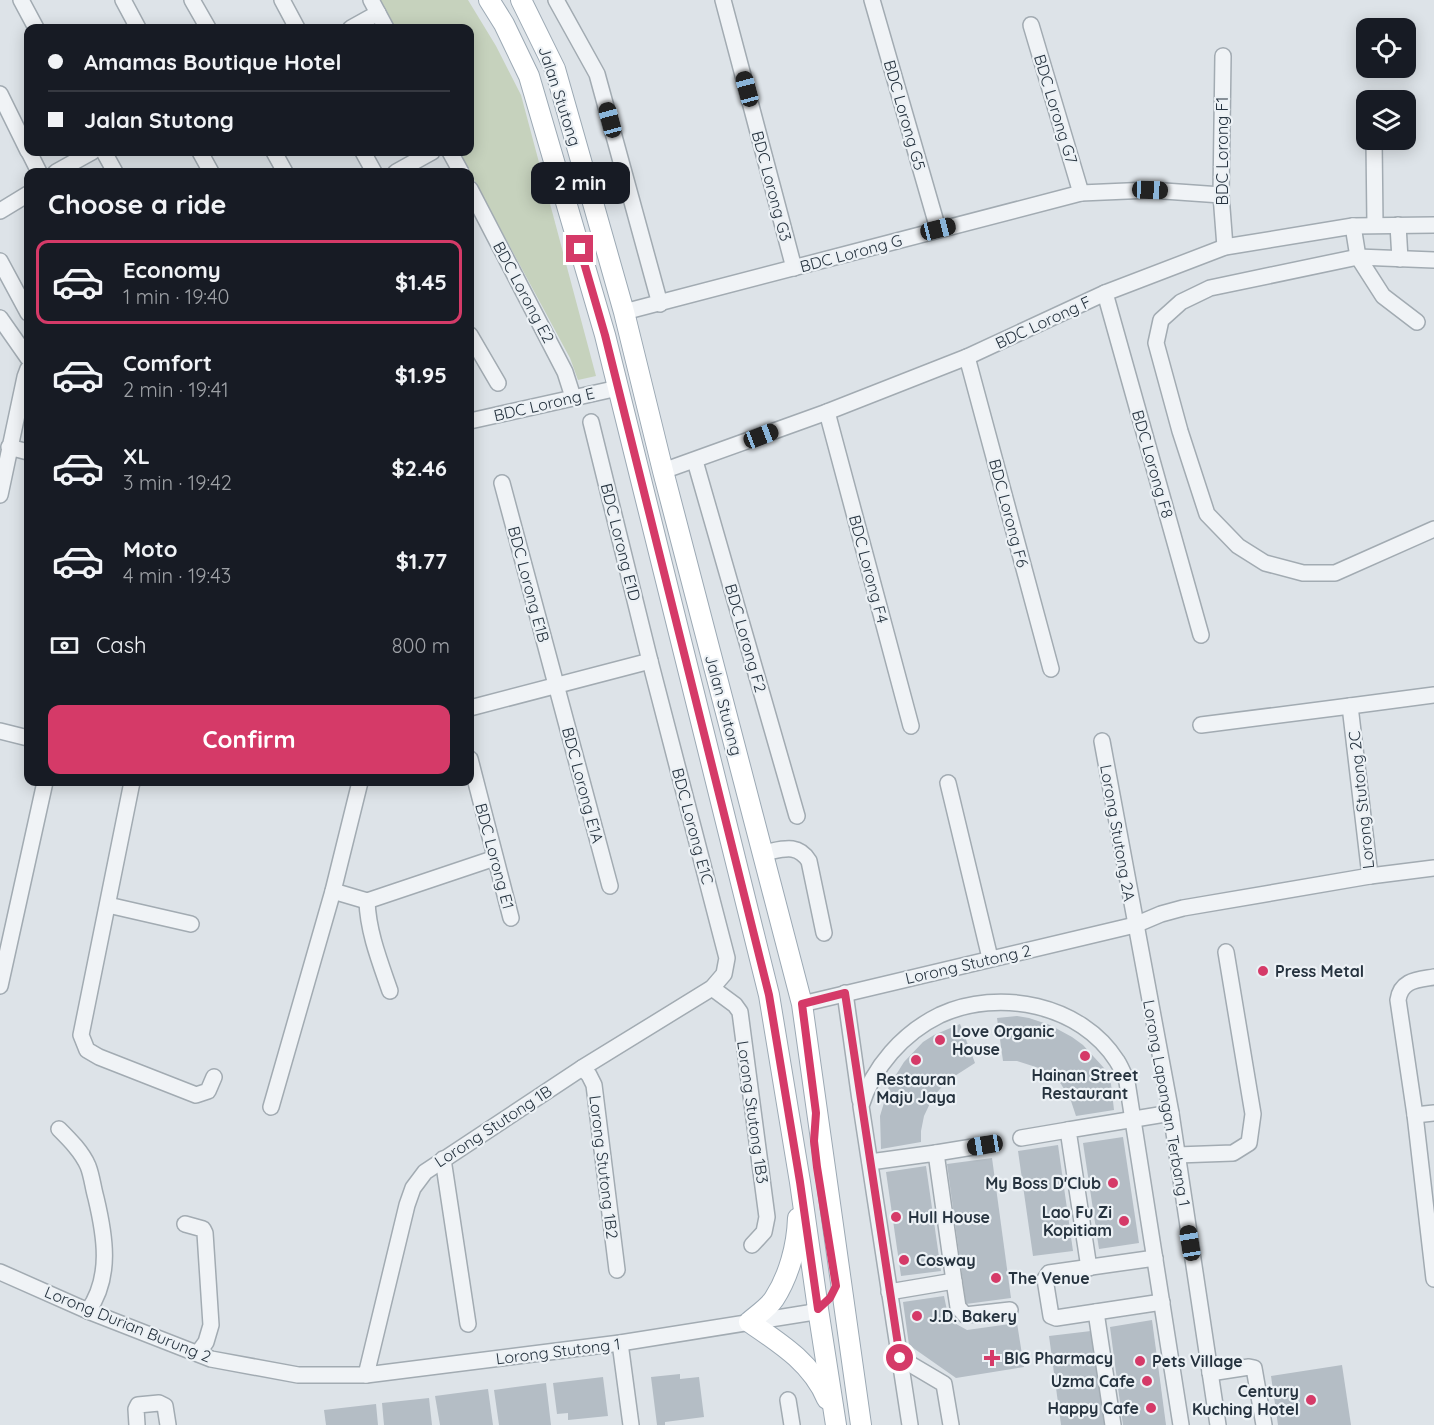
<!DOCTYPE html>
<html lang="en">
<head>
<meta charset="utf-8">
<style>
  :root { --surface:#171b24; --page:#20242c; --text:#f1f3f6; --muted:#9ea1a6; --line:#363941; --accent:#d53a68 }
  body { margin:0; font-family:Quicksand,sans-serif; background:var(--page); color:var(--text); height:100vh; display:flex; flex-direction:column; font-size:22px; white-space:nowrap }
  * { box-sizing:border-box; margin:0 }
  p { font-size:20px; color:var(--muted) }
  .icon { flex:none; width:33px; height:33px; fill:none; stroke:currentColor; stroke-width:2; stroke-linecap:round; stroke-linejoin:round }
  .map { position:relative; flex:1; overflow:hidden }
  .panel { position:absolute; left:24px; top:168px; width:450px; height:618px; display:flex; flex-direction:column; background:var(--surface); border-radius:12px; box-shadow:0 3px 15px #0003 }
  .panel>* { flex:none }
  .top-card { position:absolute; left:24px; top:24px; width:450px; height:132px; border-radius:12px; box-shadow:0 3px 15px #0003; display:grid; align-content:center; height:132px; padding:0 24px; background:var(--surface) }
  .fabs { position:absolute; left:1356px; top:18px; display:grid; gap:12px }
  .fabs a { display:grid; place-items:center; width:60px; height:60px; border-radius:12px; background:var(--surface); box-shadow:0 3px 15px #0003; font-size:30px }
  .end { position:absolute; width:27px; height:27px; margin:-14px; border:8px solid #d53a68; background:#fff; box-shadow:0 0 0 3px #fff }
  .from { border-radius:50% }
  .bubble { position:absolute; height:42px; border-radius:12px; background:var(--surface); box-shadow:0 3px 15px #0003; font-size:20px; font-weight:700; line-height:42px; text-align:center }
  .car { position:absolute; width:18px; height:36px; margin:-18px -9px; border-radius:8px; box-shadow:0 0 4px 2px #0007; background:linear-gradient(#222 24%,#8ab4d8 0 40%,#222 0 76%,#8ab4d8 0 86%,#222 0) }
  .top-card b { display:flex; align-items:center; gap:21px; height:57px; font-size:22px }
  .top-card b+b { border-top:2px solid var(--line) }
  .top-card i { width:15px; height:15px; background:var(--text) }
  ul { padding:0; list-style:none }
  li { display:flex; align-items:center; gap:18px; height:84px; margin:0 12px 9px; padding:0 12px; border:3px solid transparent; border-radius:12px }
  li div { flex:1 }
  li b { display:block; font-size:22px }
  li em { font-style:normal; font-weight:700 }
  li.on { border-color:var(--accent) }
  li>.icon { width:54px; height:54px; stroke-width:1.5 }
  h2 { padding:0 24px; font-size:27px; line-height:72px }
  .pay { display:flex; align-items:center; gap:15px; height:66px; padding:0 24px; font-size:22px }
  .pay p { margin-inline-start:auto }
  .button { display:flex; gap:12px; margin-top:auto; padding:12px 24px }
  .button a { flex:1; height:69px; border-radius:12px; background:var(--accent); color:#fff; font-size:24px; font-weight:700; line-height:69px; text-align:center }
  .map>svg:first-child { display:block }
  .green { fill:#c6d2bd }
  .building { fill:#b4bdc5 }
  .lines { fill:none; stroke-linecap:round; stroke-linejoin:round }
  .minor-casing { stroke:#a2abb2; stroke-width:18 }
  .major-casing { stroke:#9ca9b4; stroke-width:22 }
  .minor { stroke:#f0f3f6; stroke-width:15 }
  .major { stroke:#fff; stroke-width:20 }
  .route { stroke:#d53a68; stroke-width:8 }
  .poi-dot { fill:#d53a68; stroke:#ecf1f5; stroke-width:2 }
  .labels { text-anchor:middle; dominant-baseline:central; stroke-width:4.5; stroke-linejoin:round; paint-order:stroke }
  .street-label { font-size:16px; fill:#26333f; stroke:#ecf1f5 }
  .poi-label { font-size:16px; font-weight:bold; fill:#26333f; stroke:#ecf1f5; text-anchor:start }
</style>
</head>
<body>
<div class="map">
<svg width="1434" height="1425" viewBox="0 0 1434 1425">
  <rect width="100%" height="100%" fill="#dde3e8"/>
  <!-- green -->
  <path class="green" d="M378,0H468L496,46L521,95L596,376L578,380L570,358L459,152H470V28H393Z"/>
  <!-- building -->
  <g class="building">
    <path d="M1017,1016L1029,1018L1050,1025L1072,1037L1083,1045L1104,1068L1111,1084L1114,1110L1076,1116L1071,1101L1061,1084L1053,1076L1042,1069L1017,1061H1003L997,1018Z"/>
    <path d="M960,1024L975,1063L947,1081L933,1097L924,1116L921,1131V1142L881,1149L880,1116L889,1086L904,1062L923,1042L934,1035Z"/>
    <path d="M1123,1137L1139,1243L1099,1249L1083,1143Z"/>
    <path d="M1058,1145L1073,1251L1033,1256L1018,1151Z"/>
    <path d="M992,1158L1011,1298L966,1304L947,1164Z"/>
    <path d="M926,1166L941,1271L901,1276L886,1172Z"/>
    <path d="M944,1296L949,1320L967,1330L1017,1323L1024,1367L956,1378L909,1345L903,1302Z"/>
    <path d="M1152,1320L1166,1425H1123L1110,1327Z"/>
    <path d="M1091,1331L1105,1425H1061L1049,1336Z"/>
    <path d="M1342,1365L1351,1425H1278L1271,1376Z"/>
    <path d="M680,1374V1379L699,1377L704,1417L665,1422V1425H657L651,1377Z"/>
    <path d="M603,1377L608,1416L568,1420V1413L557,1414L553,1383Z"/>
    <path d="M546,1383L551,1425H499L494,1390Z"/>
    <path d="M488,1389L493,1425H440L435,1396Z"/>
    <path d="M429,1398L432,1425H384L382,1403Z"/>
    <path d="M376,1404L378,1425H326L324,1410Z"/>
  </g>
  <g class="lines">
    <!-- minor casing -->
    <g class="minor-casing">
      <g id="minor">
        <path d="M21,0L36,28"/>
        <path d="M123,0L138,28"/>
        <path d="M192,0L208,28"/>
        <path d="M282,0L297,28"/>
        <path d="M371,0L386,28"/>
        <path d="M556,0L597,74L660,304"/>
        <path d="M723,0L794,268"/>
        <path d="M872,0L938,229"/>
        <path d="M1031,25L1081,193"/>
        <path d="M351,28L378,13"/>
        <path d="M1223,56L1221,195L1225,247"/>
        <path d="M0,94L28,151"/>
        <path d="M1374,140L1375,225"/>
        <path d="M29,152L39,172"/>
        <path d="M104,152L115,172"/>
        <path d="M200,152L211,172"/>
        <path d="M274,152L285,172"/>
        <path d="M363,152L374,172"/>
        <path d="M450,152L461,172"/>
        <path d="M56,172L92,152"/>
        <path d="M396,172L432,152"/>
        <path d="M470,189L565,372L573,397"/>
        <path d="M0,211L28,194"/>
        <path d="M1398,225L1400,259"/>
        <path d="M1353,226L1358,257L1383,296L1417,322"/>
        <path d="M1434,260L1358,257L1210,288L1181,302L1161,320L1156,343L1180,431L1207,514L1238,546L1265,563L1303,573H1335L1434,529"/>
        <path d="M0,261L28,313"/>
        <path d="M1105,293L1201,635"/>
        <path d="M624,312L1081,193L1150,190L1221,195"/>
        <path d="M0,318L28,358"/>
        <path d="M470,335L498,383"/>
        <path d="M967,357L1051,669"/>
        <path d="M827,412L911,726"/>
        <path d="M470,421L618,388"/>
        <path d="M9,447L28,452"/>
        <path d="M695,461L797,816"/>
        <path d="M663,471L827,412L967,357L1105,293L1225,247L1353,226L1434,225"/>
        <path d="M502,483L610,886"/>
        <path d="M0,495L25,377L28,369"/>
        <path d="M1350,706L1434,695"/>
        <path d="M470,708L650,661"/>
        <path d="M0,731L28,738"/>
        <path d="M1102,741L1171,1113L1218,1425"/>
        <path d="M470,759L511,918"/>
        <path d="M132,782L81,1035L87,1050L99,1057L196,1095L208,1091L214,1077"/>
        <path d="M948,783L990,958"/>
        <path d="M762,853C781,850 797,842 809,861L824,933"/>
        <path d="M1370,876L1434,868"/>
        <path d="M333,891L367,901L495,858"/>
        <path d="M367,901C368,932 380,962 390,991"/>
        <path d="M108,905L191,924"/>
        <path d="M1434,977C1417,980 1401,980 1398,1000L1415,1115L1434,1279"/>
        <path d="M0,986L45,782"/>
        <path d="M712,988L735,1005L740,1012L767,1217L764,1232L752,1245"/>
        <path d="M845,993L860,1100"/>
        <path d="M802,1004L1135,925L1161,914L1183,908L1370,876L1350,706L1201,725"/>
        <path d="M582,1068L589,1075L594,1085L617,1270"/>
        <path d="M271,1107L333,891L360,782"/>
        <path d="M1415,1115L1434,1113"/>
        <path d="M59,1129C70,1140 82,1152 88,1166C92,1176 93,1188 96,1198C105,1236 112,1277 88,1311"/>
        <path d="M1021,1138L1068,1130"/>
        <path d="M936,1153L985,1145"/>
        <path d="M1177,1155L1233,1153L1249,1143L1253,1114L1226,952"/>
        <path d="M443,1159L468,1324"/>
        <path d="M870,1162L936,1153L954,1281L889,1292"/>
        <path d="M185,1224L203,1229L205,1233L211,1325L206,1342L198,1353"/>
        <path d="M1155,1258L1049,1273L1045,1279L1051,1316L1056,1318L1162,1302"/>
        <path d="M1089,1268L1068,1130L1171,1113"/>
        <path d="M0,1272L88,1311L211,1359L298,1375H366L620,1343L808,1313L818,1309"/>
        <path d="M954,1281L958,1307L965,1315L1010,1310"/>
        <path d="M1096,1312L1113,1425"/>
        <path d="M620,1343L631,1425"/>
        <path d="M900,1358L944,1384L951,1425"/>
        <path d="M1210,1373L1249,1367L1254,1368L1264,1425"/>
        <path d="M366,1375L407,1205L413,1188L425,1172L582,1068L712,988L724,974L727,958L650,661L591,422"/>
        <path d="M788,1400L792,1425"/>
        <path d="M137,1425L136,1409L138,1405L159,1403L165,1406L168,1425"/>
        <path d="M910,1425L861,1106C873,1067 903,1033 940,1015C999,988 1081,1004 1117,1061C1121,1067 1124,1075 1127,1082L1181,1425"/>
      </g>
    </g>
    <!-- major casing -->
    <g class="major-casing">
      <g id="major">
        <path d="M489,0L504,24L529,76L605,335L769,995L800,1182L818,1309L836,1425"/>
        <path d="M521,0L555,69L624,312L663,471L802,1004L861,1425"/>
        <path d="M798,1218C797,1246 789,1276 774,1299C768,1308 757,1315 749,1322C780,1343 812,1363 827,1399"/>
      </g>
    </g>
    <!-- minor -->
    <use href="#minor" class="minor"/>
    <!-- major -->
    <use href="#major" class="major"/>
  </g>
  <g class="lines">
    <!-- route -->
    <path class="route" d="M580,249L605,335L769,995L800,1182L818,1309L830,1298L836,1286L817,1167L814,1141L816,1113L802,1004L845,993L900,1358"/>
  </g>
  <!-- markers -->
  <g class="poi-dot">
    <circle cx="1263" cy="971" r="6"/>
    <circle cx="940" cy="1040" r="6"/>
    <circle cx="1085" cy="1056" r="6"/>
    <circle cx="916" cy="1060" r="6"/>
    <circle cx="1113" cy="1183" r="6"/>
    <circle cx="896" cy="1217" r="6"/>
    <circle cx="1124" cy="1221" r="6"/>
    <circle cx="904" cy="1260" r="6"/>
    <circle cx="996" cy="1278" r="6"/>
    <circle cx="917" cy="1316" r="6"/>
    <path d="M989 1349h6v6h6v6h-6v6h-6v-6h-6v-6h6z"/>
    <circle cx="1140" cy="1361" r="6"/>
    <circle cx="1147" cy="1381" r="6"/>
    <circle cx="1311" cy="1400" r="6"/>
    <circle cx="1151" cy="1408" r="6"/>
  </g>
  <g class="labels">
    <!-- street labels -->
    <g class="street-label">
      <text transform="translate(560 96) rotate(72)">Jalan Stutong</text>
      <text transform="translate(1056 109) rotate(73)">BDC Lorong G7</text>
      <text transform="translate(905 115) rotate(74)">BDC Lorong G5</text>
      <text transform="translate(1222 151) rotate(-90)">BDC Lorong F1</text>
      <text transform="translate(772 186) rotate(75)">BDC Lorong G3</text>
      <text transform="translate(851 253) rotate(-15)">BDC Lorong G</text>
      <text transform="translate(524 292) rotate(62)">BDC Lorong E2</text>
      <text transform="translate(1043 322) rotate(-25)">BDC Lorong F</text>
      <text transform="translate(544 404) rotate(-13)">BDC Lorong E</text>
      <text transform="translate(1153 464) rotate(74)">BDC Lorong F8</text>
      <text transform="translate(1009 513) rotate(75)">BDC Lorong F6</text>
      <text transform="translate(621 542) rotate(76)">BDC Lorong E1D</text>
      <text transform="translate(869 569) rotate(75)">BDC Lorong F4</text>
      <text transform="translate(529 584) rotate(75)">BDC Lorong E1B</text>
      <text transform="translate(746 638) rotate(74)">BDC Lorong F2</text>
      <text transform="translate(724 705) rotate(75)">Jalan Stutong</text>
      <text transform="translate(583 785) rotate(75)">BDC Lorong E1A</text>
      <text transform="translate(1361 800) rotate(-96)">Lorong Stutong 2C</text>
      <text transform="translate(693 826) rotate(75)">BDC Lorong E1C</text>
      <text transform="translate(1118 833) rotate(80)">Lorong Stutong 2A</text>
      <text transform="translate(495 856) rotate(75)">BDC Lorong E1</text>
      <text transform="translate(968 964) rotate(-13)">Lorong Stutong 2</text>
      <text transform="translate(1167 1103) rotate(80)">Lorong Lapangan Terbang 1</text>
      <text transform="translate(753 1112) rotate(82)">Lorong Stutong 1B3</text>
      <text transform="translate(493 1126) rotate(-33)">Lorong Stutong 1B</text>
      <text transform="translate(604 1167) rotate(83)">Lorong Stutong 1B2</text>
      <text transform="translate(128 1324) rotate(22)">Lorong Durian Burung 2</text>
      <text transform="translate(558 1351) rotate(-7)">Lorong Stutong 1</text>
    </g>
    <!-- poi labels -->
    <g class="poi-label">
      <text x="1275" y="971">Press Metal</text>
      <text x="952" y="1031">Love Organic<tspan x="952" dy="18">House</tspan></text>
      <text x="1085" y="1075" text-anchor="middle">Hainan Street<tspan x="1085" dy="18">Restaurant</tspan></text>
      <text x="916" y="1079" text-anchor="middle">Restauran<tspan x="916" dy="18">Maju Jaya</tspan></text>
      <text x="1101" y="1183" text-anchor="end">My Boss D'Club</text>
      <text x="1112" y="1212" text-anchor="end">Lao Fu Zi<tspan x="1112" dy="18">Kopitiam</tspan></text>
      <text x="908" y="1217">Hull House</text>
      <text x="916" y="1260">Cosway</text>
      <text x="1008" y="1278">The Venue</text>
      <text x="929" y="1316">J.D. Bakery</text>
      <text x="1004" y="1358">BIG Pharmacy</text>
      <text x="1152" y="1361">Pets Village</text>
      <text x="1135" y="1381" text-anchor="end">Uzma Cafe</text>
      <text x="1299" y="1391" text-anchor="end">Century<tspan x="1299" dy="18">Kuching Hotel</tspan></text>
      <text x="1139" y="1408" text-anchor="end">Happy Cafe</text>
    </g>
  </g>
</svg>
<div class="fabs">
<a><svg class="icon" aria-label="locate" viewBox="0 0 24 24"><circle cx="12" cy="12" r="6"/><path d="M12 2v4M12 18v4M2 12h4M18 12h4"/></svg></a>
<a><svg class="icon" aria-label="layers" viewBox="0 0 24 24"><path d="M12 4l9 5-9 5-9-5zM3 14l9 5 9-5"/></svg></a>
</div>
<i class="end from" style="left:900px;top:1358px"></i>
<i class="end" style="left:580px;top:249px"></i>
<div class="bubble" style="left:531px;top:162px;width:99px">2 min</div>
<i class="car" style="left:747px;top:89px;rotate:345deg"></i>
<i class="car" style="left:610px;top:120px;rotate:345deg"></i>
<i class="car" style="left:1150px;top:190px;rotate:92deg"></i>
<i class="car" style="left:938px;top:229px;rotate:76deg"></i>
<i class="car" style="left:761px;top:436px;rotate:69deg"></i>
<i class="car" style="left:985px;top:1145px;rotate:261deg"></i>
<i class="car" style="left:1190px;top:1243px;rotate:351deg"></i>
<div class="top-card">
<b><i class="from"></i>Amamas Boutique Hotel</b>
<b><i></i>Jalan Stutong</b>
</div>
<section class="panel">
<h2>Choose a ride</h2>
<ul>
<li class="on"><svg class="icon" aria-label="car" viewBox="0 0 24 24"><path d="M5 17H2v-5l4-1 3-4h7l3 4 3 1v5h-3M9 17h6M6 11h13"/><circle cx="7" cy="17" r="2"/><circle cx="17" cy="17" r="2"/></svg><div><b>Economy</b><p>1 min · 19:40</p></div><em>$1.45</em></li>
<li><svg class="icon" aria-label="car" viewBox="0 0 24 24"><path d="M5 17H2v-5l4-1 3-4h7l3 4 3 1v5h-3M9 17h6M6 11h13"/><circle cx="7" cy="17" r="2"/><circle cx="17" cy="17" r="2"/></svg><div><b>Comfort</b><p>2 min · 19:41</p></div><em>$1.95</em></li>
<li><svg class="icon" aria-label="car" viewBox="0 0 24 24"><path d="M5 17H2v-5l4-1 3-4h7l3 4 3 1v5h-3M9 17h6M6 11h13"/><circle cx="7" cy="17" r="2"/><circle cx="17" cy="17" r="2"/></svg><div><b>XL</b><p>3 min · 19:42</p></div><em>$2.46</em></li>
<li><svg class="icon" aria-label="car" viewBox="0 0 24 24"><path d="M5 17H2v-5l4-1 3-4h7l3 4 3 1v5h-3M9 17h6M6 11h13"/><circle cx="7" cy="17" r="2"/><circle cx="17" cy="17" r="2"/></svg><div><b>Moto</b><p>4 min · 19:43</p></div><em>$1.77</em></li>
</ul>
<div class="pay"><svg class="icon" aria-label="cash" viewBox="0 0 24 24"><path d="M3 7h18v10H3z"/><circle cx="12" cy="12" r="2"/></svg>Cash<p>800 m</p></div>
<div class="button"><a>Confirm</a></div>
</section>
</div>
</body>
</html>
